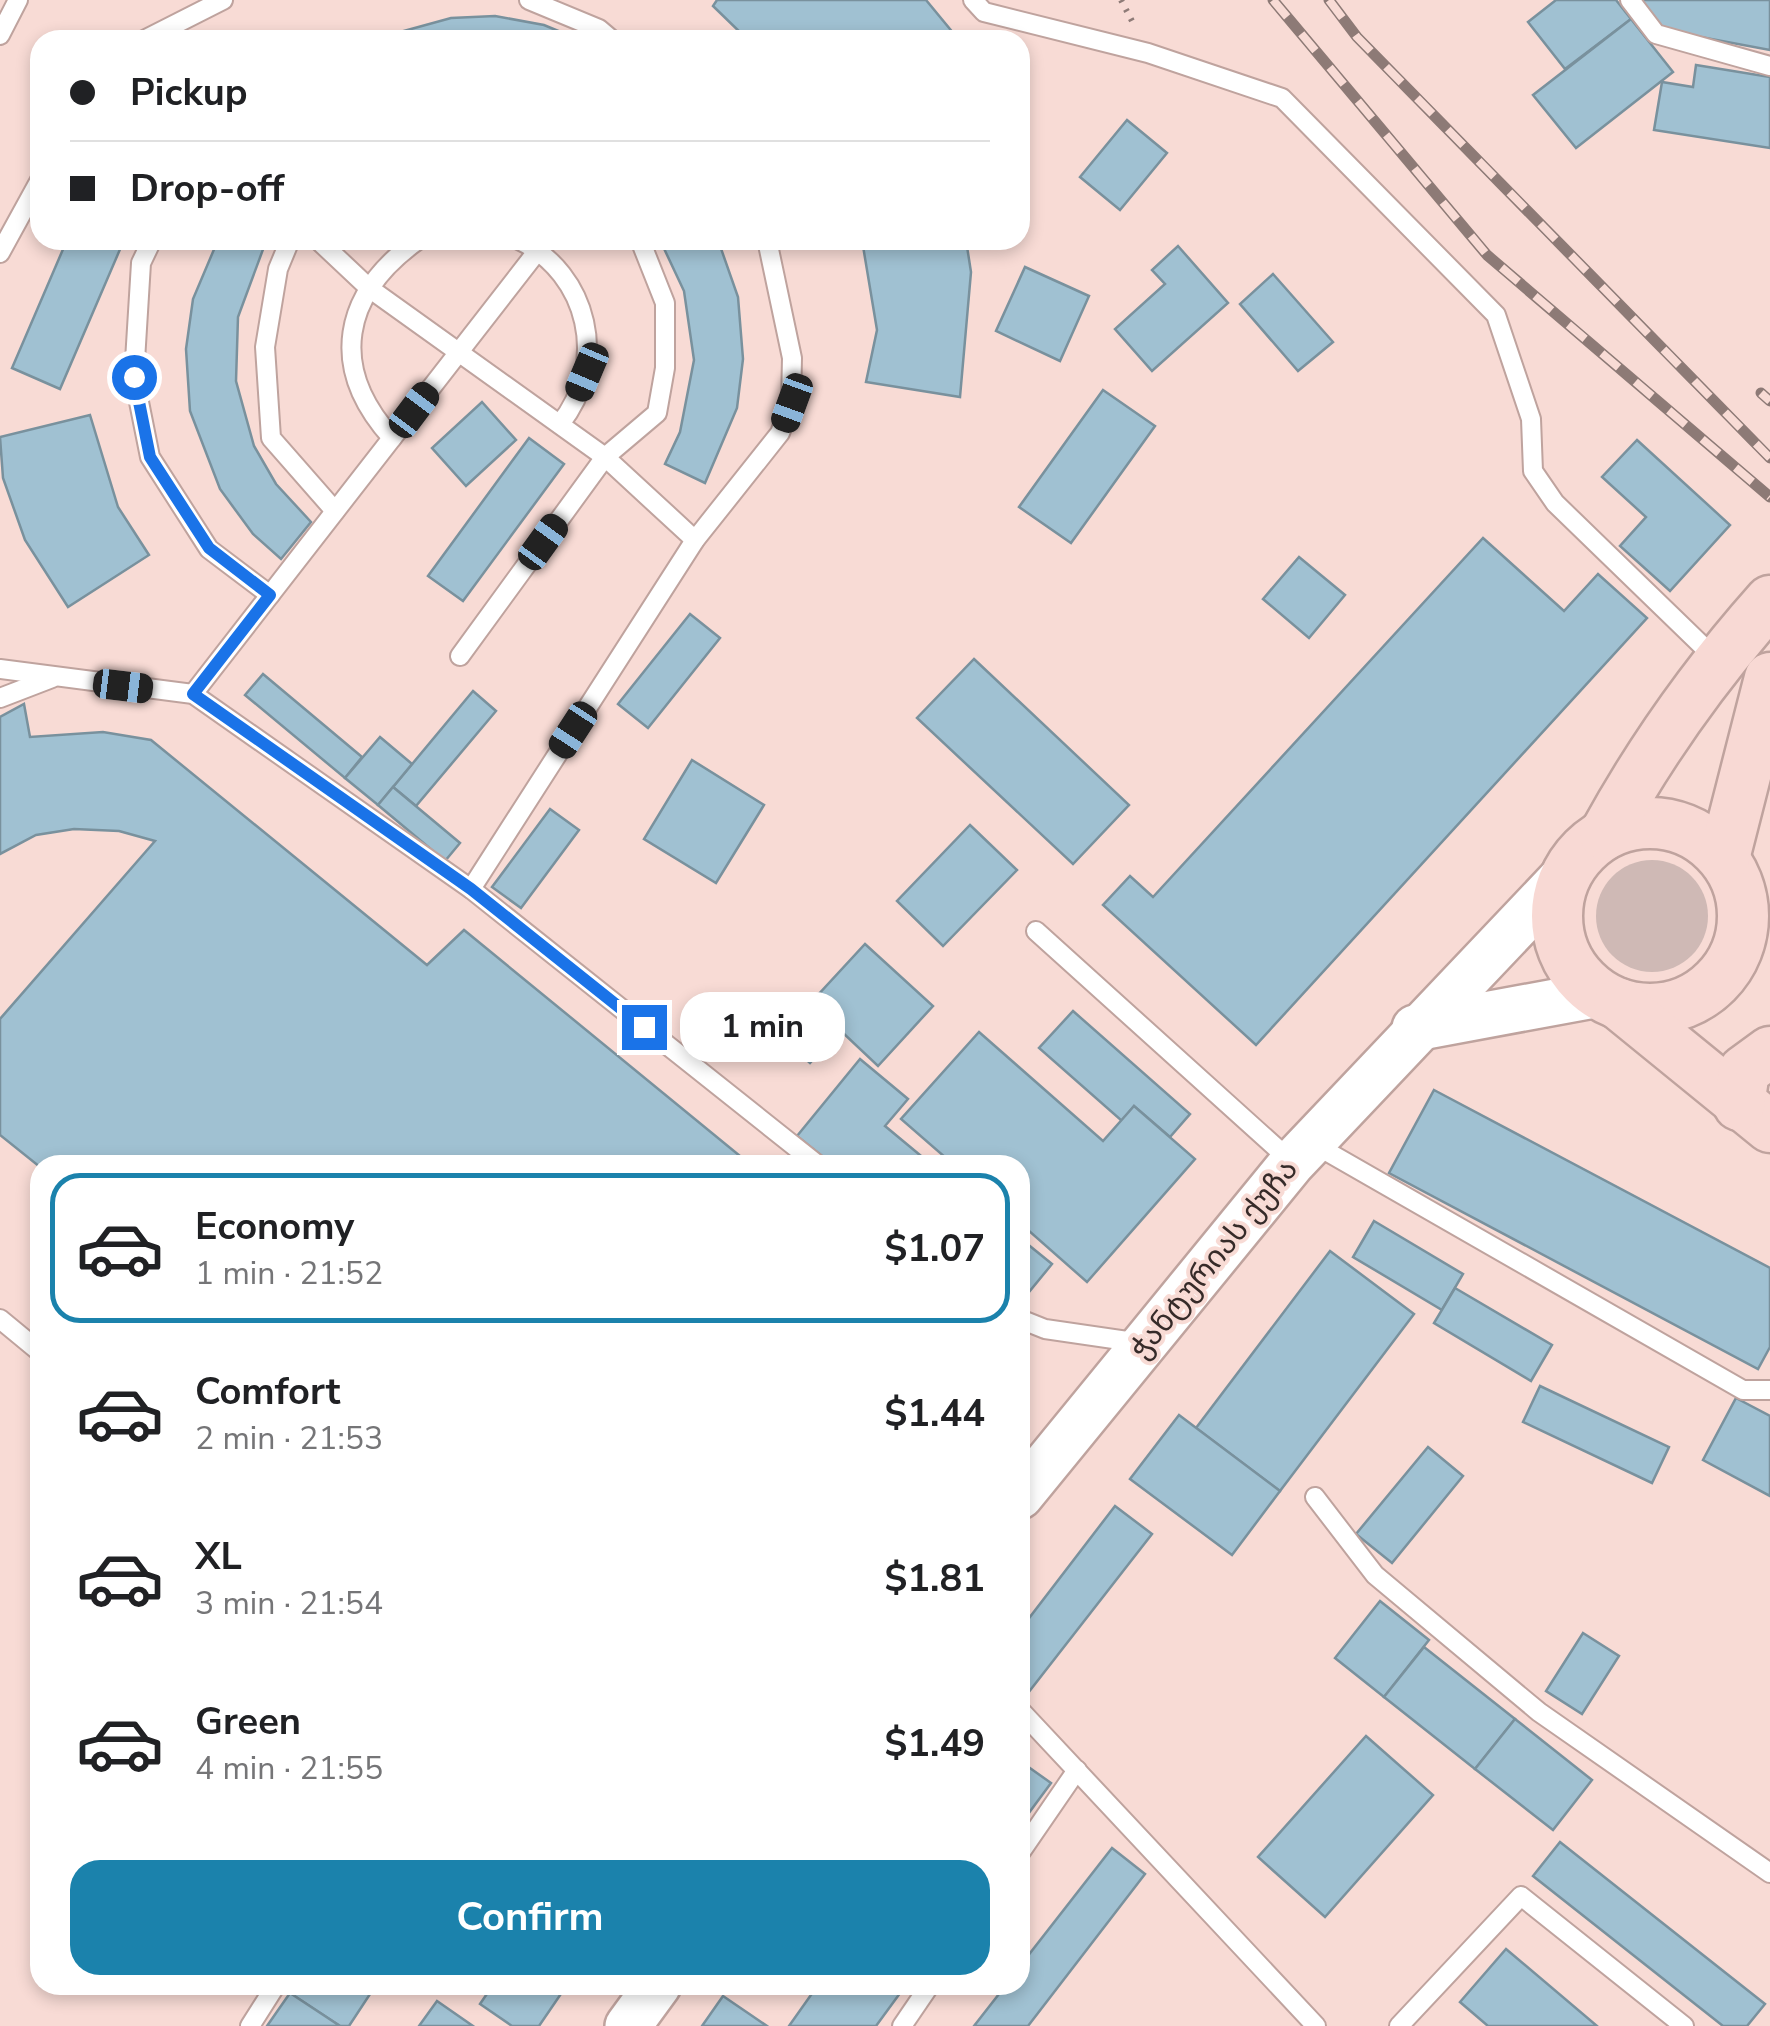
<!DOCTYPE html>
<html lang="en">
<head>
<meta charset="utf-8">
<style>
  :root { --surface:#fff; --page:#f2f2f2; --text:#202124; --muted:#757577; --line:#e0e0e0; --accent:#1b82ac }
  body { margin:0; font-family:"Nunito Sans","Noto Sans Georgian",sans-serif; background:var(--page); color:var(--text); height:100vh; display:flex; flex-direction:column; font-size:38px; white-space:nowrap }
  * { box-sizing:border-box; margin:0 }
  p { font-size:32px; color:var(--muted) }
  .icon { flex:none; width:55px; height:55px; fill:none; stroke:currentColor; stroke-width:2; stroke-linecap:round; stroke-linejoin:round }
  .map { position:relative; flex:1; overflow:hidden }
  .panel { position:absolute; left:30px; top:1155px; width:1000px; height:840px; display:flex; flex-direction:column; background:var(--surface); border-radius:30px; box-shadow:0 5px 15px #0003 }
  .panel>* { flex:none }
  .hud { position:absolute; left:30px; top:30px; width:1000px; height:220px; border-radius:30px; box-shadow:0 5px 15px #0003; display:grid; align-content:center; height:220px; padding:0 40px; background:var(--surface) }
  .end { position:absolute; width:45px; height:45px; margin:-22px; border:12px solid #1a73e8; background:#fff; box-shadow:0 0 0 5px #fff }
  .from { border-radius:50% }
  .bubble { position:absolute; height:70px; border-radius:30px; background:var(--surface); box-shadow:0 5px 15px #0003; font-size:32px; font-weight:700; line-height:70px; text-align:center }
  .car { position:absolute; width:30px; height:60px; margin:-30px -15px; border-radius:12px; box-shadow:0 0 8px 2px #0007; background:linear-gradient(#222 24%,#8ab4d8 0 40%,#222 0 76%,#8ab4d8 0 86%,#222 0) }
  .hud b { display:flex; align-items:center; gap:35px; height:95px; font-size:38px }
  .hud b+b { border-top:2px solid var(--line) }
  .hud i { width:25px; height:25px; background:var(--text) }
  ul { padding:18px 0 0; list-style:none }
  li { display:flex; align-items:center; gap:30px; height:150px; margin:0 20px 15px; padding:0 20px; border:5px solid transparent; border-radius:30px }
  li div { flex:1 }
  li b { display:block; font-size:38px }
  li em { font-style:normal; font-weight:700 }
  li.selected { border-color:var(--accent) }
  li>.icon { width:90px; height:90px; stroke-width:1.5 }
  .cta { display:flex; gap:20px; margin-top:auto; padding:20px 40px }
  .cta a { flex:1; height:115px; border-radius:30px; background:var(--accent); color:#fff; font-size:40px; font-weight:700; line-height:115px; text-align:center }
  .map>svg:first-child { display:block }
  .green { fill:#cfb9b5 }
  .building { fill:#a0c1d2; stroke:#79919d; stroke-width:2.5 }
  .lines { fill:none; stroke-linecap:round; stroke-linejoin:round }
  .service-casing { stroke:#bfa39e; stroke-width:22 }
  .tertiary-casing { stroke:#bfa39e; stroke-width:50 }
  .secondary-casing { stroke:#bfa39e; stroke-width:55 }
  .path { stroke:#8e7b77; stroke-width:6; stroke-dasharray:2.5 8; stroke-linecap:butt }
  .service { stroke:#fff; stroke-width:18 }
  .tertiary { stroke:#fff; stroke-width:45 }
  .secondary { stroke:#f8d9d4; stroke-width:50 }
  .rail-casing { stroke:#8d7a76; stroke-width:11 }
  .rail { stroke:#f8dbd5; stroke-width:8; stroke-dasharray:22; stroke-linecap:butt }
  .route { stroke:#1a73e8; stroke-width:12 }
  .labels { text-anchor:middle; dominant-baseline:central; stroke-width:8; stroke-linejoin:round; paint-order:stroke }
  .street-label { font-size:30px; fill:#362b29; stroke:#f8dbd5 }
</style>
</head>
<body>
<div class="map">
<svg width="1770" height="2026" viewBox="0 0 1770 2026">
  <rect width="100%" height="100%" fill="#f8dbd5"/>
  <!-- green -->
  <circle class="green" cx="1652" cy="916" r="56"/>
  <!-- building -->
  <g class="building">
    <path d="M717,0H926L959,40H748L713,6Z"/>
    <path d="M1556,0H1616L1631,19L1565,69L1528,22Z"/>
    <path d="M1636,0H1770V50L1658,29Z"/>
    <path d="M495,16L544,25L580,40H371L451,18Z"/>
    <path d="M1631,19L1673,72L1576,148L1533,95Z"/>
    <path d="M1696,65L1770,77V148L1654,130L1662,82L1693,87Z"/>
    <path d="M1127,120L1167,153L1120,210L1080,177Z"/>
    <path d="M67,240H124L60,389L12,368Z"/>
    <path d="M218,240H256L265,244L238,317L236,381L254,446L276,484L311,522L281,559L253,534L220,489L190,411L186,349L193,299Z"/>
    <path d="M660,240H718L738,297L743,359L737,408L705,483L665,464L680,432L694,360L684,291Z"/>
    <path d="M862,240H966L971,272L960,397L866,382L877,330Z"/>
    <path d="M1178,246L1228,303L1152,371L1115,329L1165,284L1152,270Z"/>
    <path d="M1025,267L1089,296L1060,361L996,331Z"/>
    <path d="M1273,274L1333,342L1298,371L1240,304Z"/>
    <path d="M1103,390L1155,426L1071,543L1019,507Z"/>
    <path d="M482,402L516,440L466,486L432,448Z"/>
    <path d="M90,415L118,507L149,555L68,607L25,540L3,478L0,437Z"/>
    <path d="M529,438L564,464L463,601L428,576Z"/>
    <path d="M1637,440L1730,525L1670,591L1620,546L1646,517L1602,477Z"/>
    <path d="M1483,538L1564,611L1598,574L1647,618L1256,1045L1103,905L1130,876L1153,897Z"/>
    <path d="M1299,557L1345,595L1309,638L1263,599Z"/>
    <path d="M690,614L720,638L648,728L618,704Z"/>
    <path d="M974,659L1129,805L1073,864L917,718Z"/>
    <path d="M263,674L362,757L345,778L245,695Z"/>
    <path d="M473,691L496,711L416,806L393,787Z"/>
    <path d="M24,704L30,737L103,732L151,740L427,965L464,930L751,1165L40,1167L0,1135V1019L155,841L119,831L74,829L36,835L0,854V717Z"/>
    <path d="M380,737L412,764L378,805L345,778Z"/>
    <path d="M692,760L764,805L716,883L644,839Z"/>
    <path d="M393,787L460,843L445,861L378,805Z"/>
    <path d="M550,809L579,830L521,908L492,887Z"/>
    <path d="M970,825L1017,870L943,946L897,901Z"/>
    <path d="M865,944L933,1006L878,1066L840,1030L810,1063L780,1036Z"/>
    <path d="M1073,1011L1190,1114L1170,1137L1134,1106L1122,1121L1039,1048Z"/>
    <path d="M979,1032L1103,1141L1134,1106L1195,1159L1087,1282L1020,1223V1165H954L901,1119Z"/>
    <path d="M860,1059L908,1099L885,1126L932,1165H833L797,1136Z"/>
    <path d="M1434,1090L1770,1268V1347L1758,1369L1389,1173Z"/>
    <path d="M1374,1221L1463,1274L1442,1310L1353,1257Z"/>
    <path d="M1020,1238L1052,1264L1020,1303Z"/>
    <path d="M1330,1251L1414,1314L1280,1491L1196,1428Z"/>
    <path d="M1455,1288L1552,1345L1531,1381L1434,1323Z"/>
    <path d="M1540,1386L1669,1447L1652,1483L1523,1422Z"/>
    <path d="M1736,1398L1770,1416V1496L1703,1460Z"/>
    <path d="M1179,1415L1280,1491L1232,1555L1130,1479Z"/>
    <path d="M1428,1447L1463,1476L1392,1563L1356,1534Z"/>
    <path d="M1115,1506L1152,1534L1028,1693L1020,1687V1630Z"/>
    <path d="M1380,1601L1429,1640L1384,1697L1335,1658Z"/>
    <path d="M1583,1633L1619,1656L1582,1714L1546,1691Z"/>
    <path d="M1424,1647L1515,1719L1475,1769L1384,1697Z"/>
    <path d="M1515,1719L1592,1780L1553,1830L1475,1769Z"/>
    <path d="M1366,1736L1433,1795L1325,1917L1258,1857Z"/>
    <path d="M1020,1761L1051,1783L1020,1825Z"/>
    <path d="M1560,1842L1765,2004L1747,2026H1723L1533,1876Z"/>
    <path d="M1112,1848L1145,1874L1028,2026H974L1006,1985H1020V1966Z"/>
    <path d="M1506,1949L1597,2026H1488L1460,2002Z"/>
    <path d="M295,1985H376L349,2026H340L290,1993Z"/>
    <path d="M493,1985H567L539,2026H512L480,2004Z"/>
    <path d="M818,1985H906L876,2026H789Z"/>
    <path d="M290,1993L340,2026H267Z"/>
    <path d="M723,1996L767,2026H702Z"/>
    <path d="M437,2001L473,2026H419Z"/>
  </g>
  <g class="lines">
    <!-- service casing -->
    <g class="service-casing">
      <g id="service">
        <path d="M529,0L599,29L612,40"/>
        <path d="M973,0L984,12L1148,53L1282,98L1496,315L1531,419L1533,471L1555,503L1717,660"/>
        <path d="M1630,0L1656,34L1770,66"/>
        <path d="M0,35L18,0"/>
        <path d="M144,40L223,0"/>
        <path d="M152,240L141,263L134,377L150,457L209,549L270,595"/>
        <path d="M290,240L278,269L265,347L271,438L335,511"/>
        <path d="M318,240L369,288L605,457L695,540"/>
        <path d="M519,240C589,274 609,363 560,424"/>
        <path d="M0,253L40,180"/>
        <path d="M392,438C328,367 342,294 418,240"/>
        <path d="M460,656L605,457L657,413L665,368V303L640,240"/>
        <path d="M0,669L193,694L471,889L818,1165"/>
        <path d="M193,694L546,240"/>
        <path d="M0,698L52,678"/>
        <path d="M471,889L695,540L780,433L791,403L792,358L767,240"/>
        <path d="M1036,931L1292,1162"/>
        <path d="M1312,1143L1743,1390H1770"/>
        <path d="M0,1319L40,1352"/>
        <path d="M1020,1319L1045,1329L1141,1343"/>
        <path d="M1315,1497L1375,1575L1539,1712L1770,1873"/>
        <path d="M1020,1710L1316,2026"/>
        <path d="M1020,1853L1077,1770"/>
        <path d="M250,2026L276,1985"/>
        <path d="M902,2026L930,1985"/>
        <path d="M1399,2026L1521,1896L1684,2026"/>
      </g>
    </g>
    <!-- tertiary casing -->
    <g class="tertiary-casing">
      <g id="tertiary">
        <path d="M1415,1028L1599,994"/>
        <path d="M1020,1496L1292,1163L1567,873"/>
        <path d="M628,2026L658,1985"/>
      </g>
    </g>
    <!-- secondary casing -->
    <g class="secondary-casing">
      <g id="secondary">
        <circle cx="1650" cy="916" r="93"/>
        <path d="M1605,834C1652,748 1705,674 1770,601"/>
        <path d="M1724,858L1770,678"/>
        <path d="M1619,1004L1770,1127"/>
        <path d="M1739,1105L1744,1071L1770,1052"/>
      </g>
    </g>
    <!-- path -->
    <path class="path" d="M1121,0L1132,21"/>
    <!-- service -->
    <use href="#service" class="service"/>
    <!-- tertiary -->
    <use href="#tertiary" class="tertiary"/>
    <!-- secondary -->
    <use href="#secondary" class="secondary"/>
    <!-- rail casing -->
    <g class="rail-casing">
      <g id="rail">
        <path d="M1273,0L1487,255L1770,497"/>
        <path d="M1329,0L1357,37L1770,458"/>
        <path d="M1761,393L1770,401"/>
      </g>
    </g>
    <!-- rail -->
    <use href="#rail" class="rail"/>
  </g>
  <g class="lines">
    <!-- route -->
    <path class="route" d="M134,377L150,457L209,548L270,595L193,694L471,889L644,1027"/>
  </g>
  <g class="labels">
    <!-- street labels -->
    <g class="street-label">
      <text transform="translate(1214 1259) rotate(-51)">ჭანტურიას ქუჩა</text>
    </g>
  </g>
</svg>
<i class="end from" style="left:134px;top:377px"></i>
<i class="end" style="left:644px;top:1027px"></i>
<div class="bubble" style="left:680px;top:992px;width:165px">1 min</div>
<i class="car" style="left:587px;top:372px;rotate:203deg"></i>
<i class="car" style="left:792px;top:403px;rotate:200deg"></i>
<i class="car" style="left:414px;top:410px;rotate:37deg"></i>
<i class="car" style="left:543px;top:542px;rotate:36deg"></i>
<i class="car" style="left:123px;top:686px;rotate:97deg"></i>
<i class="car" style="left:573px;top:730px;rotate:213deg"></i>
<div class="hud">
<b><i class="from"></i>Pickup</b>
<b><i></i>Drop-off</b>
</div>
<section class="panel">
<ul>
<li class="selected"><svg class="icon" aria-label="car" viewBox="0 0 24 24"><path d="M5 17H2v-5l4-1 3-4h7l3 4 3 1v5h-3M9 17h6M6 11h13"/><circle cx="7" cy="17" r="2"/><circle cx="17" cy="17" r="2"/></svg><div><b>Economy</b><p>1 min · 21:52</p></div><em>$1.07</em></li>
<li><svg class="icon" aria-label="car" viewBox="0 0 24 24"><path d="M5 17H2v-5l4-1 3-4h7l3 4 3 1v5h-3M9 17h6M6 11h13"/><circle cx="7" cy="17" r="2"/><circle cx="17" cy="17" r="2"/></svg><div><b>Comfort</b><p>2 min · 21:53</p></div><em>$1.44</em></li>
<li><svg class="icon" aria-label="car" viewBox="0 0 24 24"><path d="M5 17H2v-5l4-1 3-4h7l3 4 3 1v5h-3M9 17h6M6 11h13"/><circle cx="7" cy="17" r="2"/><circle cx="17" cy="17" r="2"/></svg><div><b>XL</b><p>3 min · 21:54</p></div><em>$1.81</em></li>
<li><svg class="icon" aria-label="car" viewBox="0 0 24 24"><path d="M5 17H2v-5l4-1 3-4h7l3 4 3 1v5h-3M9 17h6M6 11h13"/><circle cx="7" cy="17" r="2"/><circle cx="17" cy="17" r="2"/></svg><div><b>Green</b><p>4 min · 21:55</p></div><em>$1.49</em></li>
</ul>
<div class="cta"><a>Confirm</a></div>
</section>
</div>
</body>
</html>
